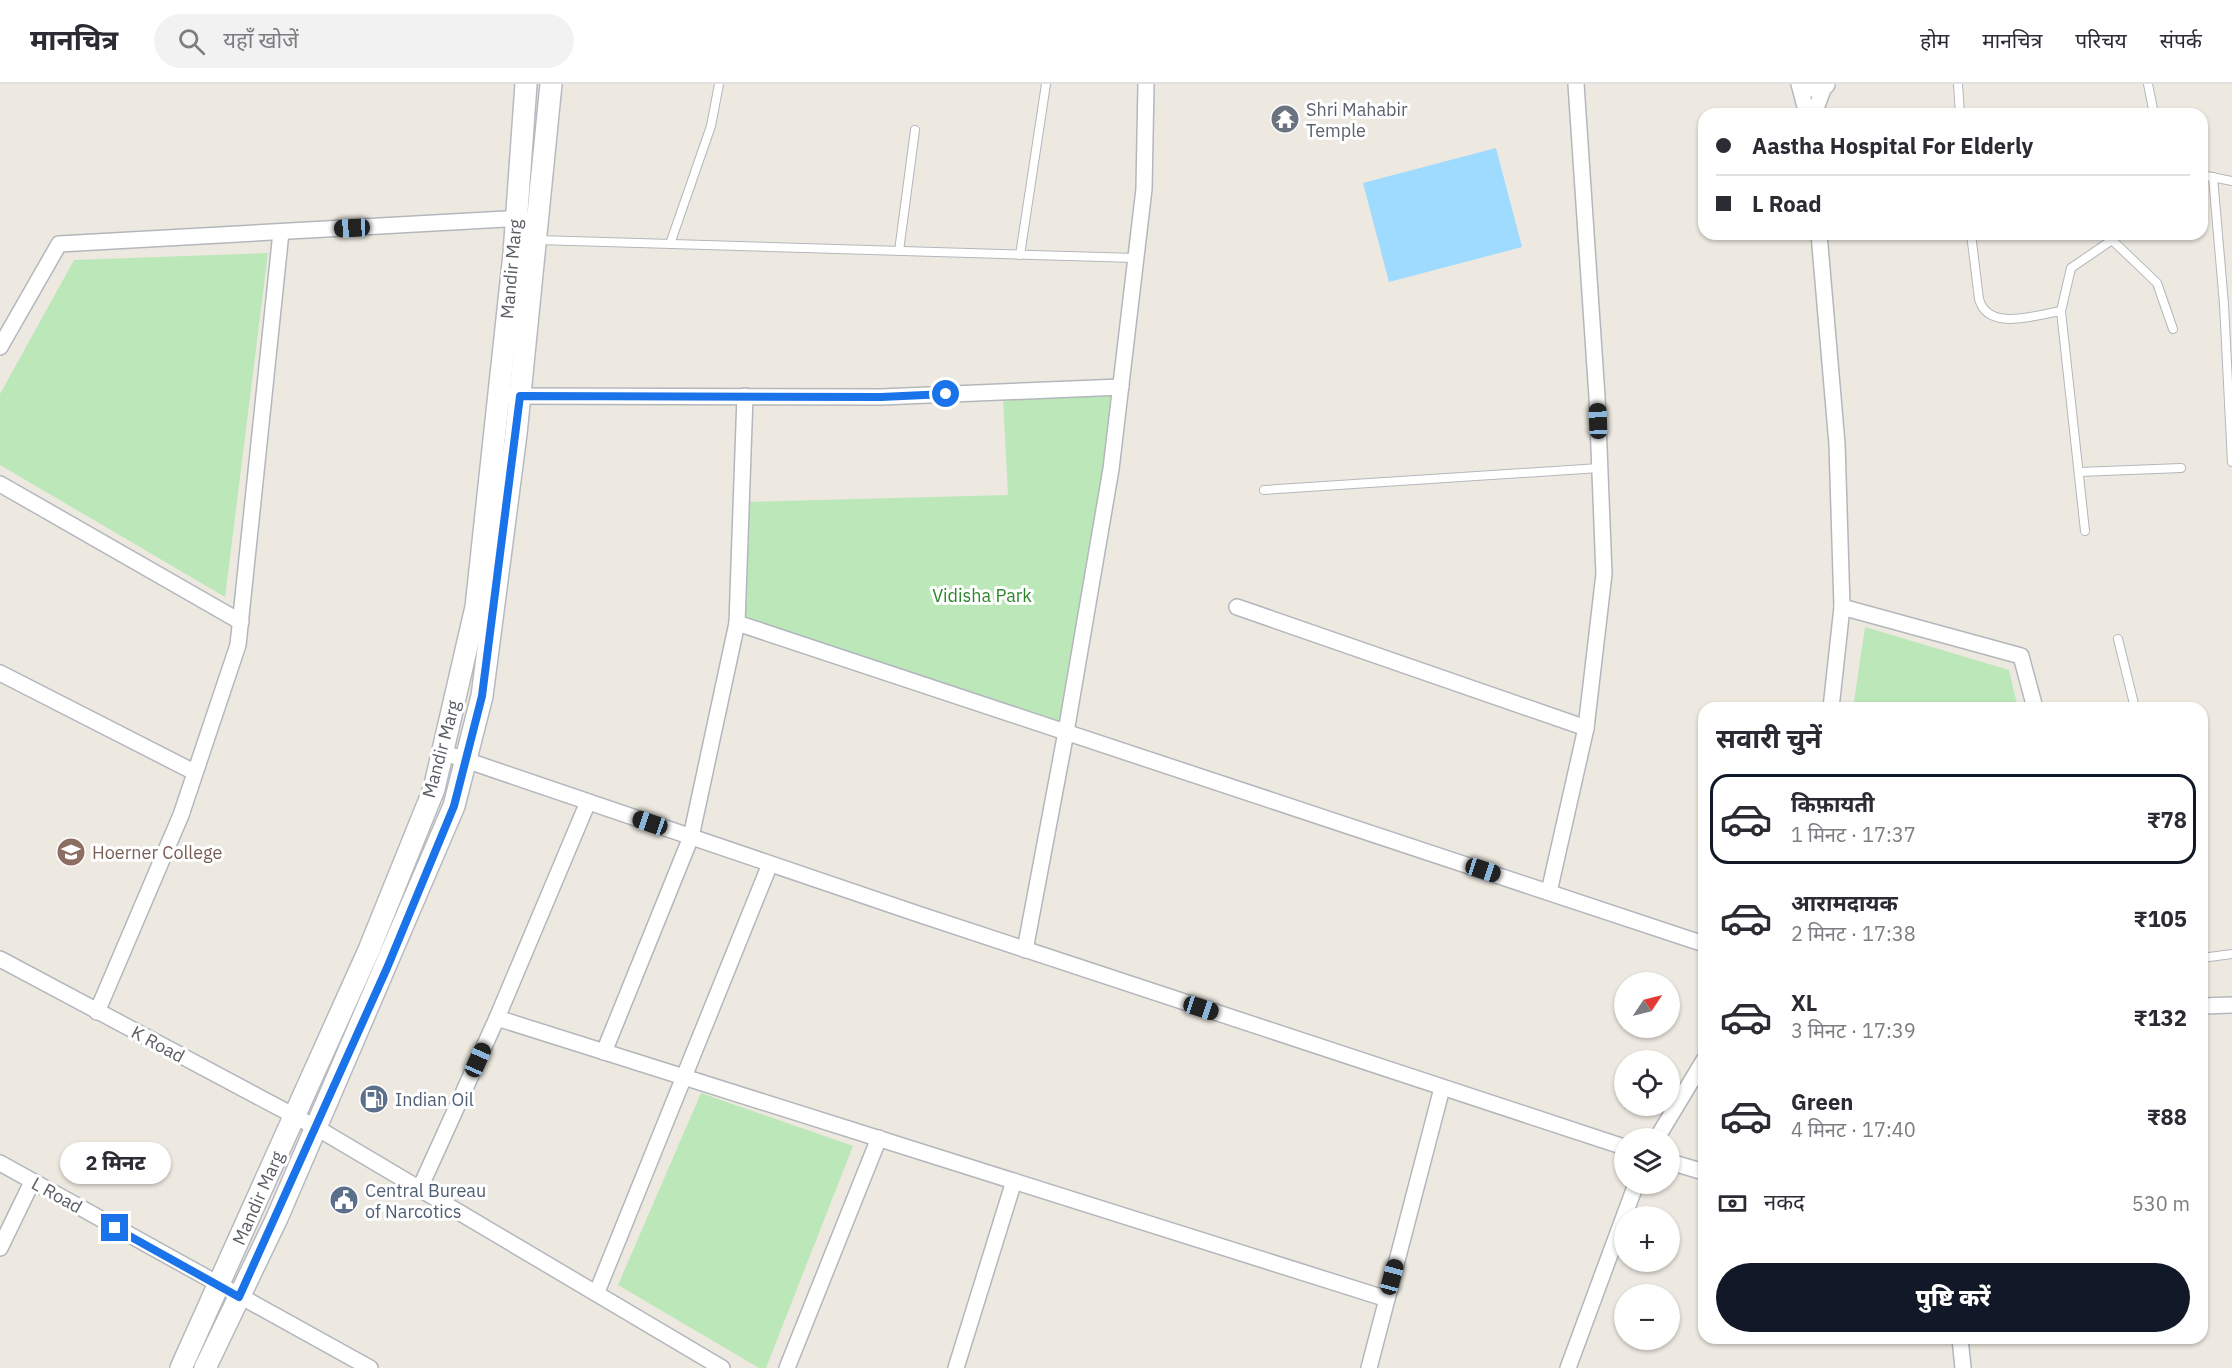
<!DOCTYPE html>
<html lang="hi">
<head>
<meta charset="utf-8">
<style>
  :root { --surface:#fff; --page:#f2f2f3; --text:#2b2b33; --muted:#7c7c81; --line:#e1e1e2; --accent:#111827 }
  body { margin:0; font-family:"IBM Plex Sans","Noto Sans Devanagari",sans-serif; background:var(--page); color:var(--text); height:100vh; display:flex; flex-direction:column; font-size:22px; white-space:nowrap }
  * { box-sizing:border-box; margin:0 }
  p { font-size:20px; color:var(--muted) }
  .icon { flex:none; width:33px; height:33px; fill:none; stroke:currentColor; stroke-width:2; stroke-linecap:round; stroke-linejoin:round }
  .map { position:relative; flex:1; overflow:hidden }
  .side { position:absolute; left:1698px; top:618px; width:510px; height:642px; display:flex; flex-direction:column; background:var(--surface); border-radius:18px; box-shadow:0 2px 4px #0004 }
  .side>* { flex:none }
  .banner { position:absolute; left:1698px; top:24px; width:510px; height:132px; border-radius:18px; box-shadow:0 2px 4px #0004; display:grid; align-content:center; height:132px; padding:0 18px; background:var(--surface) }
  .needle { width:39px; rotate:55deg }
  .controls { position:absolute; left:1614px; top:888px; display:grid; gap:12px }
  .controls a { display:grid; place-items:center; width:66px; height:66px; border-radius:50%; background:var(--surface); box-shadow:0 2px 4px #0004; font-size:30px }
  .end { position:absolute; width:27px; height:27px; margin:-14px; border:8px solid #1a73e8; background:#fff; box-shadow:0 0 0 3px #fff }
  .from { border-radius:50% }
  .bubble { position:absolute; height:42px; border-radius:21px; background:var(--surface); box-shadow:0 2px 4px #0004; font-size:20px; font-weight:800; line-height:42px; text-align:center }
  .car { position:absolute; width:18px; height:36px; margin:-18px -9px; border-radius:8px; box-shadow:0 0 4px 2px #0007; background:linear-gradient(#222 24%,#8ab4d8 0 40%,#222 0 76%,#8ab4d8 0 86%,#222 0) }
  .banner b { display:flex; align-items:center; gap:21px; height:57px; font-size:22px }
  .banner b+b { border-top:2px solid var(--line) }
  .banner i { width:15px; height:15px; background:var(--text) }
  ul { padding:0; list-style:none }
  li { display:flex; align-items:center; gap:18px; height:90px; margin:0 12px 9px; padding:0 6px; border:3px solid transparent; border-radius:18px }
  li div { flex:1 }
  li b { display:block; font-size:22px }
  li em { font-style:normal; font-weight:800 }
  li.current { border-color:var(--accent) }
  li>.icon { width:54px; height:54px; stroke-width:1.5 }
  h2 { padding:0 18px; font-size:27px; line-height:72px }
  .pay { display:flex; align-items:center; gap:15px; height:66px; padding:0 18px; font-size:22px }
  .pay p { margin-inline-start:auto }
  .primary-button { display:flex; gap:12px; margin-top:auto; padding:12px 18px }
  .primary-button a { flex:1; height:69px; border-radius:36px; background:var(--accent); color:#fff; font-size:24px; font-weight:800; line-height:69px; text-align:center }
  header { display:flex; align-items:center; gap:36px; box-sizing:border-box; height:84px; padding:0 30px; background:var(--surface); border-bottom:2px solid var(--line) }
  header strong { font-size:28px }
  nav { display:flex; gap:33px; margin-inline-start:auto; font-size:21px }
  .search { width:420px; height:54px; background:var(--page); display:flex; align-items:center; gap:15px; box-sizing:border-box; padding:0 21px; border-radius:33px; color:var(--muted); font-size:22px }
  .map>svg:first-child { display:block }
  .green { fill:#bce7b9 }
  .water { fill:#9edbff }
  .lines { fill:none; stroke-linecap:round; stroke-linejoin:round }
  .lane-casing { stroke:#b3b7bc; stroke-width:10 }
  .street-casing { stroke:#b3b7bc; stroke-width:18 }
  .secondary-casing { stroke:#b6bac0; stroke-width:24 }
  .lane { stroke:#fff; stroke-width:8 }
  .street { stroke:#fff; stroke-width:15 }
  .secondary { stroke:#fff; stroke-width:21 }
  .route { stroke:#1a73e8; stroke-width:8 }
  .labels { text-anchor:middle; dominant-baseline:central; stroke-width:6; stroke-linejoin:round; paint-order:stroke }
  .worship-label { font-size:18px; fill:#5b616d; stroke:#fff; text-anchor:start }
  .street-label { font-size:18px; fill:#595d62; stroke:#fff }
  .park-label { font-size:18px; fill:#2f852e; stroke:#fff }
  .education-label { font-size:18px; fill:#785e54; stroke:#fff; text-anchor:start }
  .service-label { font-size:18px; fill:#4e5e75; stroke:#fff; text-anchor:start }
</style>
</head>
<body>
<header>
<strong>मानचित्र</strong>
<div class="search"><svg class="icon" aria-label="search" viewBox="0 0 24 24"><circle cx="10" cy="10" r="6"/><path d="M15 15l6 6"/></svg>यहाँ खोजें</div>
<nav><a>होम</a><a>मानचित्र</a><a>परिचय</a><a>संपर्क</a></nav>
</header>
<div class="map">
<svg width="2232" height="1284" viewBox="0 0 2232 1284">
  <rect width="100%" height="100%" fill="#ede9e0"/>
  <!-- green -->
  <g class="green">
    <path d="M268,169L225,513L0,381V310L74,176Z"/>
    <path d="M1113,309L1102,398L1062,641L742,534L748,418L1008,411L1003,314Z"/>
    <path d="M1865,543L2009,586L2018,624H1853Z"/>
    <path d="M701,1009L853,1062L766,1284H759L618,1201Z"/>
  </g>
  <!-- water -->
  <path class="water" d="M1496,64L1522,163L1389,198L1363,99Z"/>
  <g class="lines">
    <!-- lane casing -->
    <g class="lane-casing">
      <g id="lane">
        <path d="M1958,0L1960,30"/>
        <path d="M2148,0L2154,30"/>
        <path d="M2202,91L2232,97"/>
        <path d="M2213,93L2224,220L2232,378"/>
        <path d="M1971,150L1979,215C1988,248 2035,231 2061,227"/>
        <path d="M2112,150V156L2157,199L2173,245"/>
        <path d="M538,156L1136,174"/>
        <path d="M670,160L711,42L719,0"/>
        <path d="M899,167L915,46"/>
        <path d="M1020,171L1046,0"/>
        <path d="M2079,388L2181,384"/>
        <path d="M1264,406L1599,384"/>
        <path d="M2085,447L2061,227L2071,184L2112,156"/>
        <path d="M2118,555L2135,624"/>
        <path d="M2202,874L2232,870"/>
      </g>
    </g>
    <!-- street casing -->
    <g class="street-casing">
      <g id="street">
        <path d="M1799,0L1807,30"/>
        <path d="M1814,30L1825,0"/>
        <path d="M1819,150L1837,360L1842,523L1831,624"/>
        <path d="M0,263L59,160L524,134"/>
        <path d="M510,312L881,313L1121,303"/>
        <path d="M0,400L241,538"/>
        <path d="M1237,523L1586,644"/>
        <path d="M1842,523L2021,572L2035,624"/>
        <path d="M737,539L1704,860"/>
        <path d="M0,589L194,688"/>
        <path d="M442,668L918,830L1624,1063"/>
        <path d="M1549,808L1586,644L1604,490L1597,313L1576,0"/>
        <path d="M1025,866L1066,648L1111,385L1144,105L1146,0"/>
        <path d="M0,875L317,1044L722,1284"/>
        <path d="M2202,922L2232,921"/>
        <path d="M97,928L181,731L238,561L281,148"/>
        <path d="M497,934L1387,1215"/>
        <path d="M604,968L691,753L737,539L745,312"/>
        <path d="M1657,1054L1704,976"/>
        <path d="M1670,1078L1704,1088"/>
        <path d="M0,1079L370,1284"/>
        <path d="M420,1104L497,934L588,718"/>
        <path d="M0,1164L32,1098"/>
        <path d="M597,1208L770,780"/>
        <path d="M1960,1254L1963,1284"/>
        <path d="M787,1284L879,1054"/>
        <path d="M956,1284L1014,1097"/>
        <path d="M1369,1284L1442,1004"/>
        <path d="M1568,1284L1636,1100"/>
      </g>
    </g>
    <!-- secondary casing -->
    <g class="secondary-casing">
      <g id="secondary">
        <path d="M1803,0L1811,2L1824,0"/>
        <path d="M181,1284L369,866L434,705L476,523L514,170L526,0"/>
        <path d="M205,1284L277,1134L454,722L482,612L516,350L551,0"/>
      </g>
    </g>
    <!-- lane -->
    <use href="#lane" class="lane"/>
    <!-- street -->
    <use href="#street" class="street"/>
    <!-- secondary -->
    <use href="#secondary" class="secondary"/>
  </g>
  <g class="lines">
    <!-- route -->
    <path class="route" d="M115,1144L239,1213L387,884L454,722L482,612L520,312L881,313L946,310"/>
  </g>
  <!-- icons -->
  <defs>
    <g id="temple-disc" transform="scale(1.5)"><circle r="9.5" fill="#6b7280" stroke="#fff"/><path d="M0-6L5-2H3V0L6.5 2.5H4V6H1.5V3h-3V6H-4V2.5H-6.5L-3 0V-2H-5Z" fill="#fff"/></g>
    <g id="university-disc" transform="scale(1.5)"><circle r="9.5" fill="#8d6e63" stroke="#fff"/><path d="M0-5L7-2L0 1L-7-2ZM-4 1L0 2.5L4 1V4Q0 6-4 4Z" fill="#fff"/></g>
    <g id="fuel-disc" transform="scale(1.5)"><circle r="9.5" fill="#5c6f8a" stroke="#fff"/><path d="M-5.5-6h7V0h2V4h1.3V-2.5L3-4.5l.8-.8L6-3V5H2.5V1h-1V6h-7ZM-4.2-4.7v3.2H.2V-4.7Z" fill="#fff"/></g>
    <g id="civic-disc" transform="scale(1.5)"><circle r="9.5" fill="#5c6f8a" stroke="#fff"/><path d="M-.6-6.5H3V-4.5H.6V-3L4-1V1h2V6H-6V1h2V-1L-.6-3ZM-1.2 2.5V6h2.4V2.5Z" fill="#fff"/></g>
  </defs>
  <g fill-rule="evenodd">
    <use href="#temple-disc" x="1285" y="35"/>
    <use href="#university-disc" x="71" y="768"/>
    <use href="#fuel-disc" x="374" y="1015"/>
    <use href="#civic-disc" x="344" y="1116"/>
  </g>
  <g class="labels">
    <!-- worship labels -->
    <g class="worship-label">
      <text x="1306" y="25">Shri Mahabir<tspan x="1306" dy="21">Temple</tspan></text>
    </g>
    <!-- street labels -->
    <g class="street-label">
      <text transform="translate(511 185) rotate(-85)">Mandir Marg</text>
      <text transform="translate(441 665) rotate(-75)">Mandir Marg</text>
      <text transform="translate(158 960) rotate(28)">K Road</text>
      <text transform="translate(57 1111) rotate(29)">L Road</text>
      <text transform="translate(258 1114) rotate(-66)">Mandir Marg</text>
    </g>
    <!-- park labels -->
    <g class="park-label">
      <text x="982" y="511">Vidisha Park</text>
    </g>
    <!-- education labels -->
    <g class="education-label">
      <text x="92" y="768">Hoerner College</text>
    </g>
    <!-- service labels -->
    <g class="service-label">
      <text x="395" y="1015">Indian Oil</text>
      <text x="365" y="1106">Central Bureau<tspan x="365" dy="21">of Narcotics</tspan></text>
    </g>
  </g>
</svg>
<div class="controls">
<a><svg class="needle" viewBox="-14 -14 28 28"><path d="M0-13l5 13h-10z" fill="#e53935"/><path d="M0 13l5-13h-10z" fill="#7c7c81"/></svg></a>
<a><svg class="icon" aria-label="locate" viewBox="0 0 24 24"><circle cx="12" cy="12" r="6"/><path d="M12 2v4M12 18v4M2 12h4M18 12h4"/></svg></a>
<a><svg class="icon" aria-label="layers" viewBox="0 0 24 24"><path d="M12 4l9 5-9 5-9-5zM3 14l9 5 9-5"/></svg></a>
<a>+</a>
<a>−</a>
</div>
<i class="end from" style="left:946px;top:310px"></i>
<i class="end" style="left:115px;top:1144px"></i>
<div class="bubble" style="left:60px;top:1058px;width:111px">2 मिनट</div>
<i class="car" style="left:352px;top:144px;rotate:267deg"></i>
<i class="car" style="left:1598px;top:337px;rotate:358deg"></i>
<i class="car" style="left:650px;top:739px;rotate:289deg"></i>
<i class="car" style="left:1483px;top:786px;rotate:108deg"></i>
<i class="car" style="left:1201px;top:924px;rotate:108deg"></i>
<i class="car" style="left:478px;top:976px;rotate:24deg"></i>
<i class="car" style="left:1392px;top:1193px;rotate:15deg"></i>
<div class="banner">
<b><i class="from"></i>Aastha Hospital For Elderly</b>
<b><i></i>L Road</b>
</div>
<section class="side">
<h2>सवारी चुनें</h2>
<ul>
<li class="current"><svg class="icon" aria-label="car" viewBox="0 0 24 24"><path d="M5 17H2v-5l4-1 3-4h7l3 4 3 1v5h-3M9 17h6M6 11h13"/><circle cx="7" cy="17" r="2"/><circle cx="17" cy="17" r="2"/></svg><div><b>किफ़ायती</b><p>1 मिनट · 17:37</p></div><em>₹78</em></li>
<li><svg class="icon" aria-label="car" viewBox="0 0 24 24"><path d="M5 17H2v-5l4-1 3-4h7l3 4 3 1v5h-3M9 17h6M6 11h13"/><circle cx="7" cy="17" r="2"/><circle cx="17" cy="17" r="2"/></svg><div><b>आरामदायक</b><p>2 मिनट · 17:38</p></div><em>₹105</em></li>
<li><svg class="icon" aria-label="car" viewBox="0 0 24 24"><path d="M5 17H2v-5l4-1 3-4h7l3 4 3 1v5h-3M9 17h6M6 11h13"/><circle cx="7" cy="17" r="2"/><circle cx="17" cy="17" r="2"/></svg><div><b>XL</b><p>3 मिनट · 17:39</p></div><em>₹132</em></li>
<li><svg class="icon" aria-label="car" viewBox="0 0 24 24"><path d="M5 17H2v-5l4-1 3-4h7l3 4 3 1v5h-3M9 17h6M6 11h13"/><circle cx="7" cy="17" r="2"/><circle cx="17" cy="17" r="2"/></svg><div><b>Green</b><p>4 मिनट · 17:40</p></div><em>₹88</em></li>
</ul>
<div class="pay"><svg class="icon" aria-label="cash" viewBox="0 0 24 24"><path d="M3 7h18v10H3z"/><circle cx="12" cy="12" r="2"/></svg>नकद<p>530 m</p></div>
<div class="primary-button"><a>पुष्टि करें</a></div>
</section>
</div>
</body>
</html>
